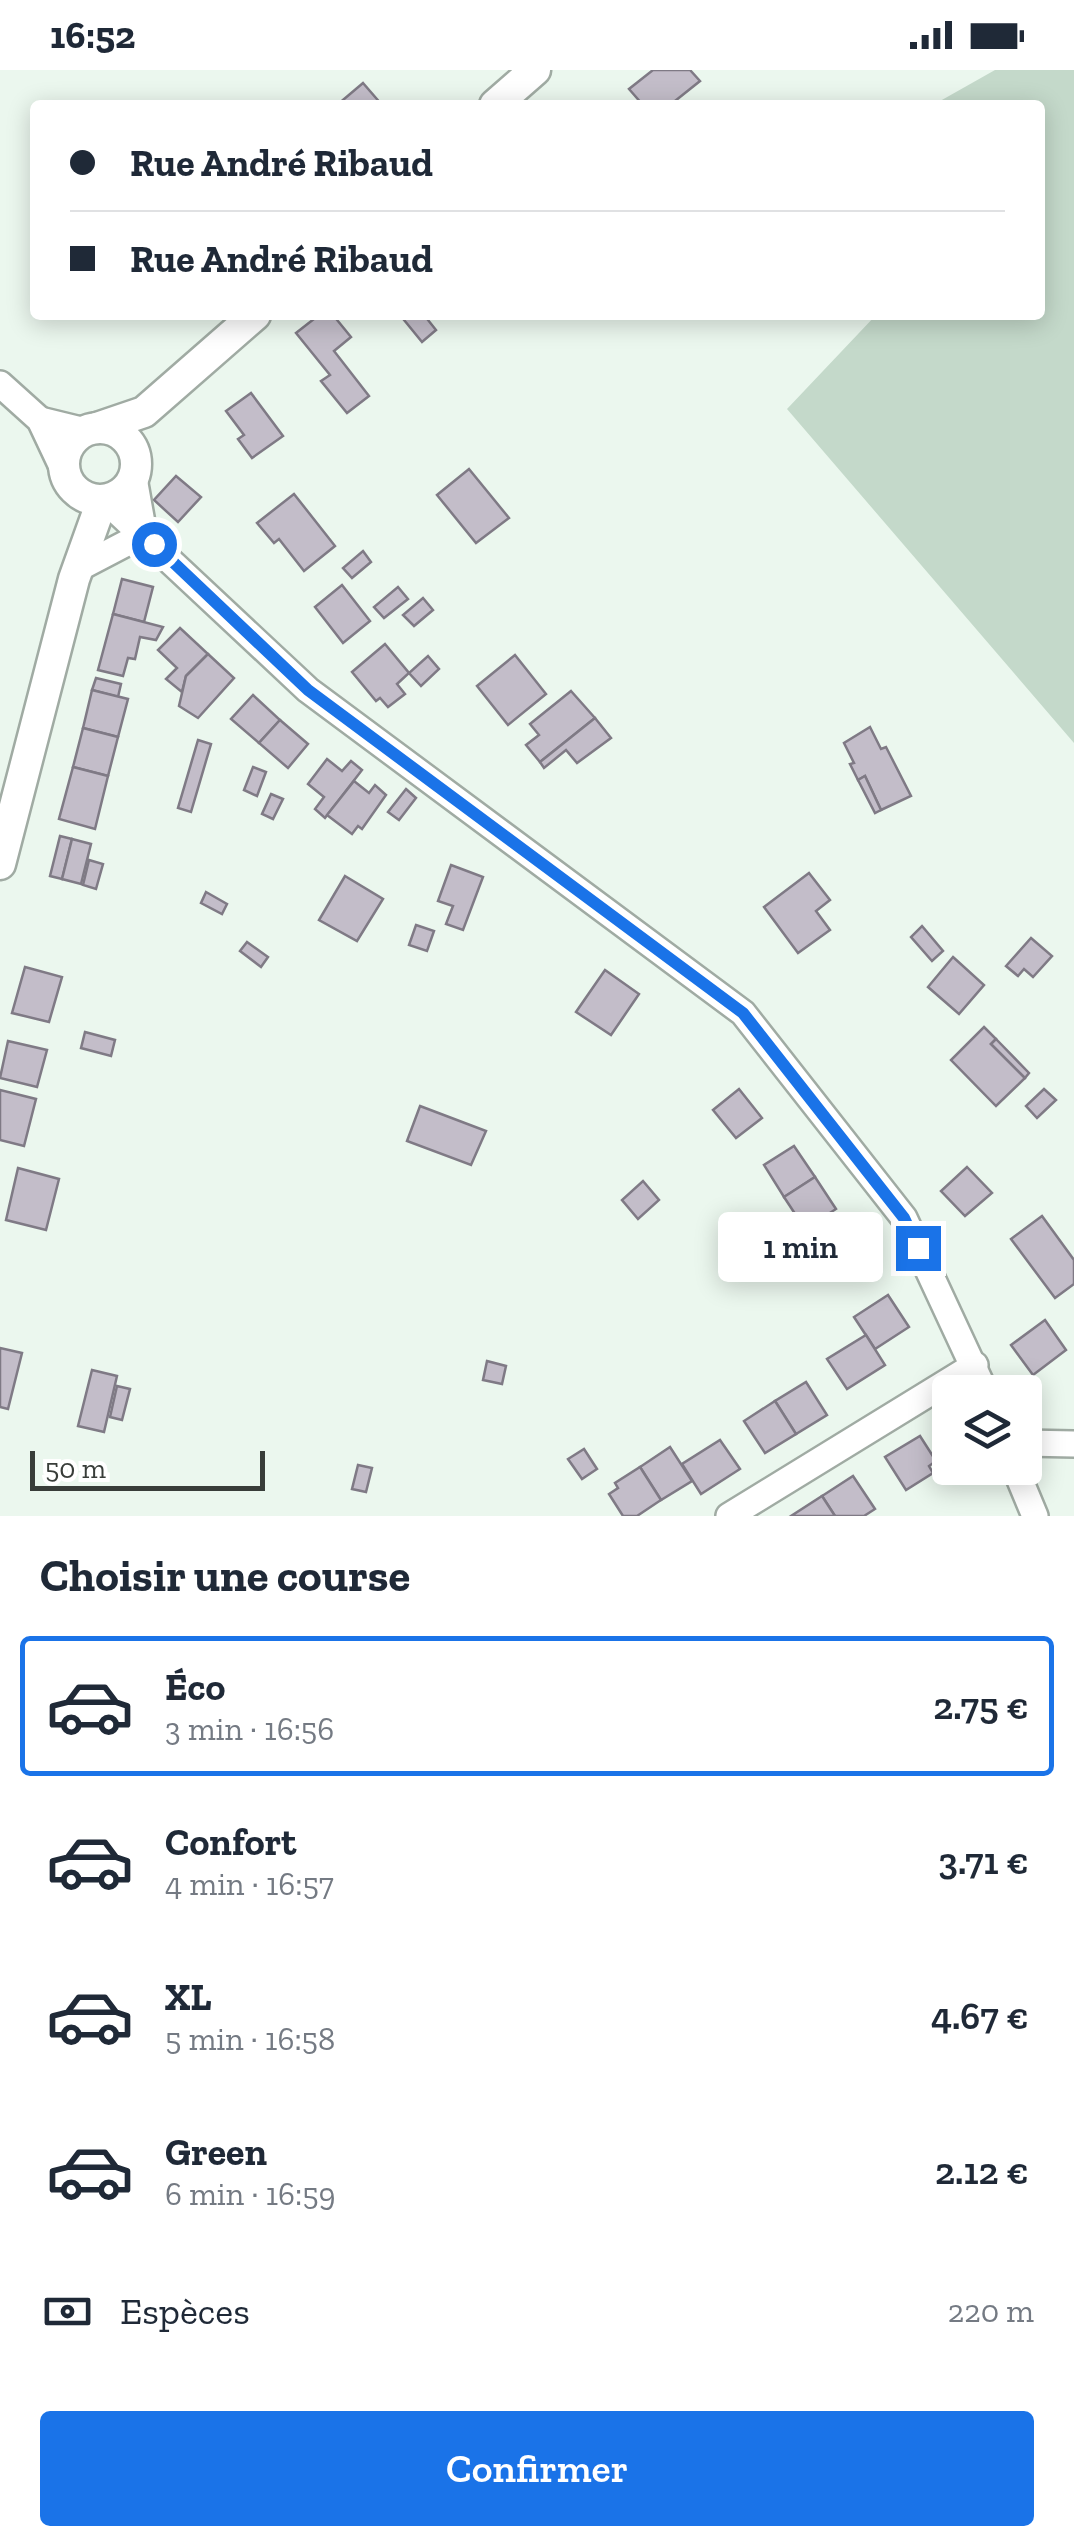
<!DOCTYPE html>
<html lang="fr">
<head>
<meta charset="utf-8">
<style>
  :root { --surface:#fff; --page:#f2f2f3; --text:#1f2937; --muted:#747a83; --line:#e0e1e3; --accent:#1a73e8 }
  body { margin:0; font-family:"Zilla Slab",serif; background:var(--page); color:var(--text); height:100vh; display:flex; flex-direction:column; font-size:38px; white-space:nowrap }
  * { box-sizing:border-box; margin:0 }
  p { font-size:32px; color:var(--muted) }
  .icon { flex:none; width:55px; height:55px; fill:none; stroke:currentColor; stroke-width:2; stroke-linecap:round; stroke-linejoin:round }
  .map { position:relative; height:1446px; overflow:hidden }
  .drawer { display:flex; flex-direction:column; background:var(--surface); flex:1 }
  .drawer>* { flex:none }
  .guide { position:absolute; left:30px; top:30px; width:1015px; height:220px; border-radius:10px; box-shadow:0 5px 25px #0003; display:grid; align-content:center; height:220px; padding:0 40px; background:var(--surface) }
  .buttons { position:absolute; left:932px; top:1305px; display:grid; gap:20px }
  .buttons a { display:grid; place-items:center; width:110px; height:110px; border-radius:10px; background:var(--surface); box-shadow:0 5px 25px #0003; font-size:50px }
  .scale { position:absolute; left:30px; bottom:25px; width:235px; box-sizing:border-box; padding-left:10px; border:5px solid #383d39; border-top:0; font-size:28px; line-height:35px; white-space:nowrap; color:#383d39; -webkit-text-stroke:8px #fff; paint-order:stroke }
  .end { position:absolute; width:45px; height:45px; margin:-22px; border:12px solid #1a73e8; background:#fff; box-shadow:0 0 0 5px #fff }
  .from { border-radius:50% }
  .bubble { position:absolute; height:70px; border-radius:10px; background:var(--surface); box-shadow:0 5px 25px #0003; font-size:32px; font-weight:600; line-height:70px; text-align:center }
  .guide b { display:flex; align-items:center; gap:35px; height:95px; font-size:38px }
  .guide b+b { border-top:2px solid var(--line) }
  .guide i { width:25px; height:25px; background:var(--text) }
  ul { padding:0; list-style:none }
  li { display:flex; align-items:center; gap:30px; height:140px; margin:0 20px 15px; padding:0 20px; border:5px solid transparent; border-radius:10px }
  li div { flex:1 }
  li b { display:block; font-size:38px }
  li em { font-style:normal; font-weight:600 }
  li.current { border-color:var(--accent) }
  li>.icon { width:90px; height:90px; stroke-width:1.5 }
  h2 { padding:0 40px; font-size:45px; line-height:120px }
  .pay { display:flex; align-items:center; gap:25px; height:110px; padding:0 40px; font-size:38px }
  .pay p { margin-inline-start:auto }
  .primary-button { display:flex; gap:20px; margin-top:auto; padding:20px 40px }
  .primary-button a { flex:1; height:115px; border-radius:10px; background:var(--accent); color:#fff; font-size:40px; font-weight:600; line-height:115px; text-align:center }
  .status { display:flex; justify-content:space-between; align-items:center; height:70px; padding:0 50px; background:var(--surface); direction:ltr }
  .status svg { height:28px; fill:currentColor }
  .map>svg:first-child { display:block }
  .green { fill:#c4d9ca }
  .building { fill:#c3bdc9; stroke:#7f7a85; stroke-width:2.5 }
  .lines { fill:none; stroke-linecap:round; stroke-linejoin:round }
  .minor-casing { stroke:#a0aba3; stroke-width:30 }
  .tertiary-casing { stroke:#a0aba3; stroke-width:35 }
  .minor { stroke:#fff; stroke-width:25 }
  .tertiary { stroke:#fff; stroke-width:30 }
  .route { stroke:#1a73e8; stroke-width:12 }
</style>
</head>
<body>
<div class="status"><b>16:52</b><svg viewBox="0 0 49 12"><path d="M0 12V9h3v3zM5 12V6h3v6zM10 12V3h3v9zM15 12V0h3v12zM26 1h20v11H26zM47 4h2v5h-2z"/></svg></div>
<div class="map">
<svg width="1074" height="1446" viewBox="0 0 1074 1446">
  <rect width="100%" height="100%" fill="#ebf7ee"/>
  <!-- green -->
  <path class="green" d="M995,0H1074V673L787,339L876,245H1040V35H933Z"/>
  <!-- building -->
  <g class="building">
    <path d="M653,0H690L700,11L670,35H643L629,19Z"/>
    <path d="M363,13L382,35H337Z"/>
    <path d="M319,245H333L351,267L334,281L369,326L347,343L321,311L330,305L296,263Z"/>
    <path d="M400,245H424L436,260L422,272Z"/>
    <path d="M251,323L283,366L252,388L238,369L244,365L226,341Z"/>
    <path d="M469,399L509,448L476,473L437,425Z"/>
    <path d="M176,406L201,427L178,452L154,430Z"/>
    <path d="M294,424L335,476L304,501L279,469L274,473L257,453Z"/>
    <path d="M363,481L371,492L352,508L343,498Z"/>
    <path d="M122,509L153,517L144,552L113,544Z"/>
    <path d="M342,515L370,551L343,573L315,537Z"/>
    <path d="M398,517L408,529L384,548L374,537Z"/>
    <path d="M423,528L433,540L414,556L403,545Z"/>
    <path d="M113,544L163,557L156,570L140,567L135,589L128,588L123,606L98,600Z"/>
    <path d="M180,558L208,584L186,606L182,622L166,609L177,598L158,580Z"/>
    <path d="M385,574L409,603L397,614L405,624L388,637L380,628L376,631L352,602Z"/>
    <path d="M208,584L234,608L198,648L179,636L186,606Z"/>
    <path d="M515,585L546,624L508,655L477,616Z"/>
    <path d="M428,586L439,599L421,616L409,603Z"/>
    <path d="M96,608L121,614L118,627L92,620Z"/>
    <path d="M92,620L128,629L118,667L83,658Z"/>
    <path d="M571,621L595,648L540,692L526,675L539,665L530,654Z"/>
    <path d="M253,625L280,650L259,673L231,649Z"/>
    <path d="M595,648L611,668L577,693L566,680L544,698L540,692Z"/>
    <path d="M280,650L308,674L288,698L259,673Z"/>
    <path d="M870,657L881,679L886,677L911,726L881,740L865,706L858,710L850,694L854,693L844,673Z"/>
    <path d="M83,658L118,667L108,706L73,697Z"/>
    <path d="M198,670L211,674L191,742L178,738Z"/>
    <path d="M327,689L342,701L351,691L362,700L325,748L315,739L324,727L308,714Z"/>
    <path d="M73,697L108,706L95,759L59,749Z"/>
    <path d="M253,697L266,702L257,726L244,720Z"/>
    <path d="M865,706L881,740L875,743L858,710Z"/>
    <path d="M354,711L369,723L375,715L386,725L362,759L358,756L352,764L327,745Z"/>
    <path d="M406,719L416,728L399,750L388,742Z"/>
    <path d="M271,724L283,729L273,749L262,744Z"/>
    <path d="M60,766L72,769L62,809L50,806Z"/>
    <path d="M72,769L91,774L81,814L62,809Z"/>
    <path d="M89,790L103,794L96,819L83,815Z"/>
    <path d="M451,795L483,807L463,860L446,854L453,836L438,831Z"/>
    <path d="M809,803L830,830L816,841L830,860L798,883L764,837Z"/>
    <path d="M345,806L383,829L357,871L319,850Z"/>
    <path d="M206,822L227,834L222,844L201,833Z"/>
    <path d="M416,855L434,861L427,881L409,875Z"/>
    <path d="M922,856L943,881L932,891L911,867Z"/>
    <path d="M1031,868L1052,886L1033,907L1024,899L1018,906L1006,896Z"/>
    <path d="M247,872L268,887L261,897L240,881Z"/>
    <path d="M953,887L984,915L959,944L928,917Z"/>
    <path d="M25,897L62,907L49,952L12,943Z"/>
    <path d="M605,900L639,924L611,965L576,942Z"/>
    <path d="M984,957L996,969L991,974L1025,1008L996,1036L951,990Z"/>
    <path d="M85,962L115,970L111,986L81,978Z"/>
    <path d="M996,969L1029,1003L1025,1008L991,974Z"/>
    <path d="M8,971L47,980L37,1017L0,1008Z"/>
    <path d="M739,1019L762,1048L736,1068L713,1040Z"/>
    <path d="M1044,1019L1056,1030L1037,1048L1026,1036Z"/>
    <path d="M0,1020L36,1029L24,1076L0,1070Z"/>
    <path d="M420,1036L486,1061L471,1095L407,1071Z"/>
    <path d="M794,1076L815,1107L784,1127L764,1095Z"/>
    <path d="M967,1097L992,1123L965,1146L941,1121Z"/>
    <path d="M18,1098L59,1109L46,1160L6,1150Z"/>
    <path d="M815,1107L836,1139L805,1159L784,1127Z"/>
    <path d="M643,1111L659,1130L638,1149L622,1130Z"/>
    <path d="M1042,1146L1074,1190V1214L1055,1228L1011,1169Z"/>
    <path d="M845,1175L854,1188L834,1202L826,1189Z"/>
    <path d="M888,1225L909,1257L875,1279L854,1247Z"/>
    <path d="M1045,1250L1066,1280L1033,1305L1011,1275Z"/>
    <path d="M866,1265L885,1295L847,1319L827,1289Z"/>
    <path d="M0,1278L22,1283L8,1339L0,1337Z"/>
    <path d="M487,1291L506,1296L502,1314L483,1310Z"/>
    <path d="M92,1300L117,1306L104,1362L78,1356Z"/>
    <path d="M806,1312L827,1345L796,1364L775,1331Z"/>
    <path d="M117,1316L130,1319L122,1350L110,1347Z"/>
    <path d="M775,1331L796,1364L765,1383L744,1351Z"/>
    <path d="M920,1366L936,1391L929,1396L933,1403L906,1420L885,1387Z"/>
    <path d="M720,1370L740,1399L701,1424L682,1394Z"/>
    <path d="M670,1377L692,1411L661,1430L640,1397Z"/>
    <path d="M584,1379L597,1399L582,1409L568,1389Z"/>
    <path d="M358,1395L372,1398L366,1422L352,1419Z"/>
    <path d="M640,1397L661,1430L637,1446H623L609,1424L618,1418L615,1413Z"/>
    <path d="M853,1406L875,1439L864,1446H835L822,1426Z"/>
    <path d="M822,1426L835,1446H791Z"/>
  </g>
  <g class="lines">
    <!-- minor casing -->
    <g class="minor-casing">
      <g id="minor">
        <path d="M0,314L40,350L65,403"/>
        <path d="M40,350L85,361"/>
        <path d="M134,408L144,464"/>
        <path d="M106,431L308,620L743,943L904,1148L985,1322"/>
        <path d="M79,498L144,464"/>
        <path d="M1025,1373L1074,1374"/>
        <path d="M1015,1398L1035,1446"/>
        <path d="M729,1446L975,1295"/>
      </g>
    </g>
    <!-- tertiary casing -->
    <g class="tertiary-casing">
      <g id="tertiary">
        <path d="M495,35L535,0"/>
        <circle cx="100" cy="394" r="36"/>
        <path d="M97,358L144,342L255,245"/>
        <path d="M0,794L74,509L102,431"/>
      </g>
    </g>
    <!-- minor -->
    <use href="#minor" class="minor"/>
    <!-- tertiary -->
    <use href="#tertiary" class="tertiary"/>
  </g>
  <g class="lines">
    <!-- route -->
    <path class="route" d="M154,474L308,620L743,943L904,1148L918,1178"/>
  </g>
</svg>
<div class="buttons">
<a><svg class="icon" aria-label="layers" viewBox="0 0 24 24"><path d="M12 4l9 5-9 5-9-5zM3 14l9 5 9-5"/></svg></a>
</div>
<div class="scale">50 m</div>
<i class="end from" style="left:154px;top:474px"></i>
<i class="end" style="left:918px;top:1178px"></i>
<div class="bubble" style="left:718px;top:1142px;width:165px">1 min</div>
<div class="guide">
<b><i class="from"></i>Rue André Ribaud</b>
<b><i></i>Rue André Ribaud</b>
</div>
</div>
<section class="drawer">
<h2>Choisir une course</h2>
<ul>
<li class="current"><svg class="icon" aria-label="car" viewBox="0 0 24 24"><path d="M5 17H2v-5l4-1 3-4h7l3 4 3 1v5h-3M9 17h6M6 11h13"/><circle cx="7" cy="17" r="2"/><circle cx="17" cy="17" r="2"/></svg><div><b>Éco</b><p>3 min · 16:56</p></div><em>2.75 €</em></li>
<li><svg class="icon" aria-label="car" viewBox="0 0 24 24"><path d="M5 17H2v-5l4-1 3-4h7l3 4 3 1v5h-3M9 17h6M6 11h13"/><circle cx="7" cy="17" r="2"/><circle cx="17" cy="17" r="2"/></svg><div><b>Confort</b><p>4 min · 16:57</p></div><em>3.71 €</em></li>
<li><svg class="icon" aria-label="car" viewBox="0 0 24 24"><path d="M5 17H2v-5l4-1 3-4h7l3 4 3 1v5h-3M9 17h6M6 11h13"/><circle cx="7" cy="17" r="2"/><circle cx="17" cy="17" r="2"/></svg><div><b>XL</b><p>5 min · 16:58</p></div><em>4.67 €</em></li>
<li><svg class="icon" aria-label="car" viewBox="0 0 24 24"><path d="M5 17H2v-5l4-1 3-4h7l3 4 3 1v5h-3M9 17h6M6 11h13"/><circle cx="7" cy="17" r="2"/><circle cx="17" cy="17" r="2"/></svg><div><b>Green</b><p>6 min · 16:59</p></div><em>2.12 €</em></li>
</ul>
<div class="pay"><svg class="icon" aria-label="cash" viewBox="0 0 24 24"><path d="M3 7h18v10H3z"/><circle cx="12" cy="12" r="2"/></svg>Espèces<p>220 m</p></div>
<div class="primary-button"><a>Confirmer</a></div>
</section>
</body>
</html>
